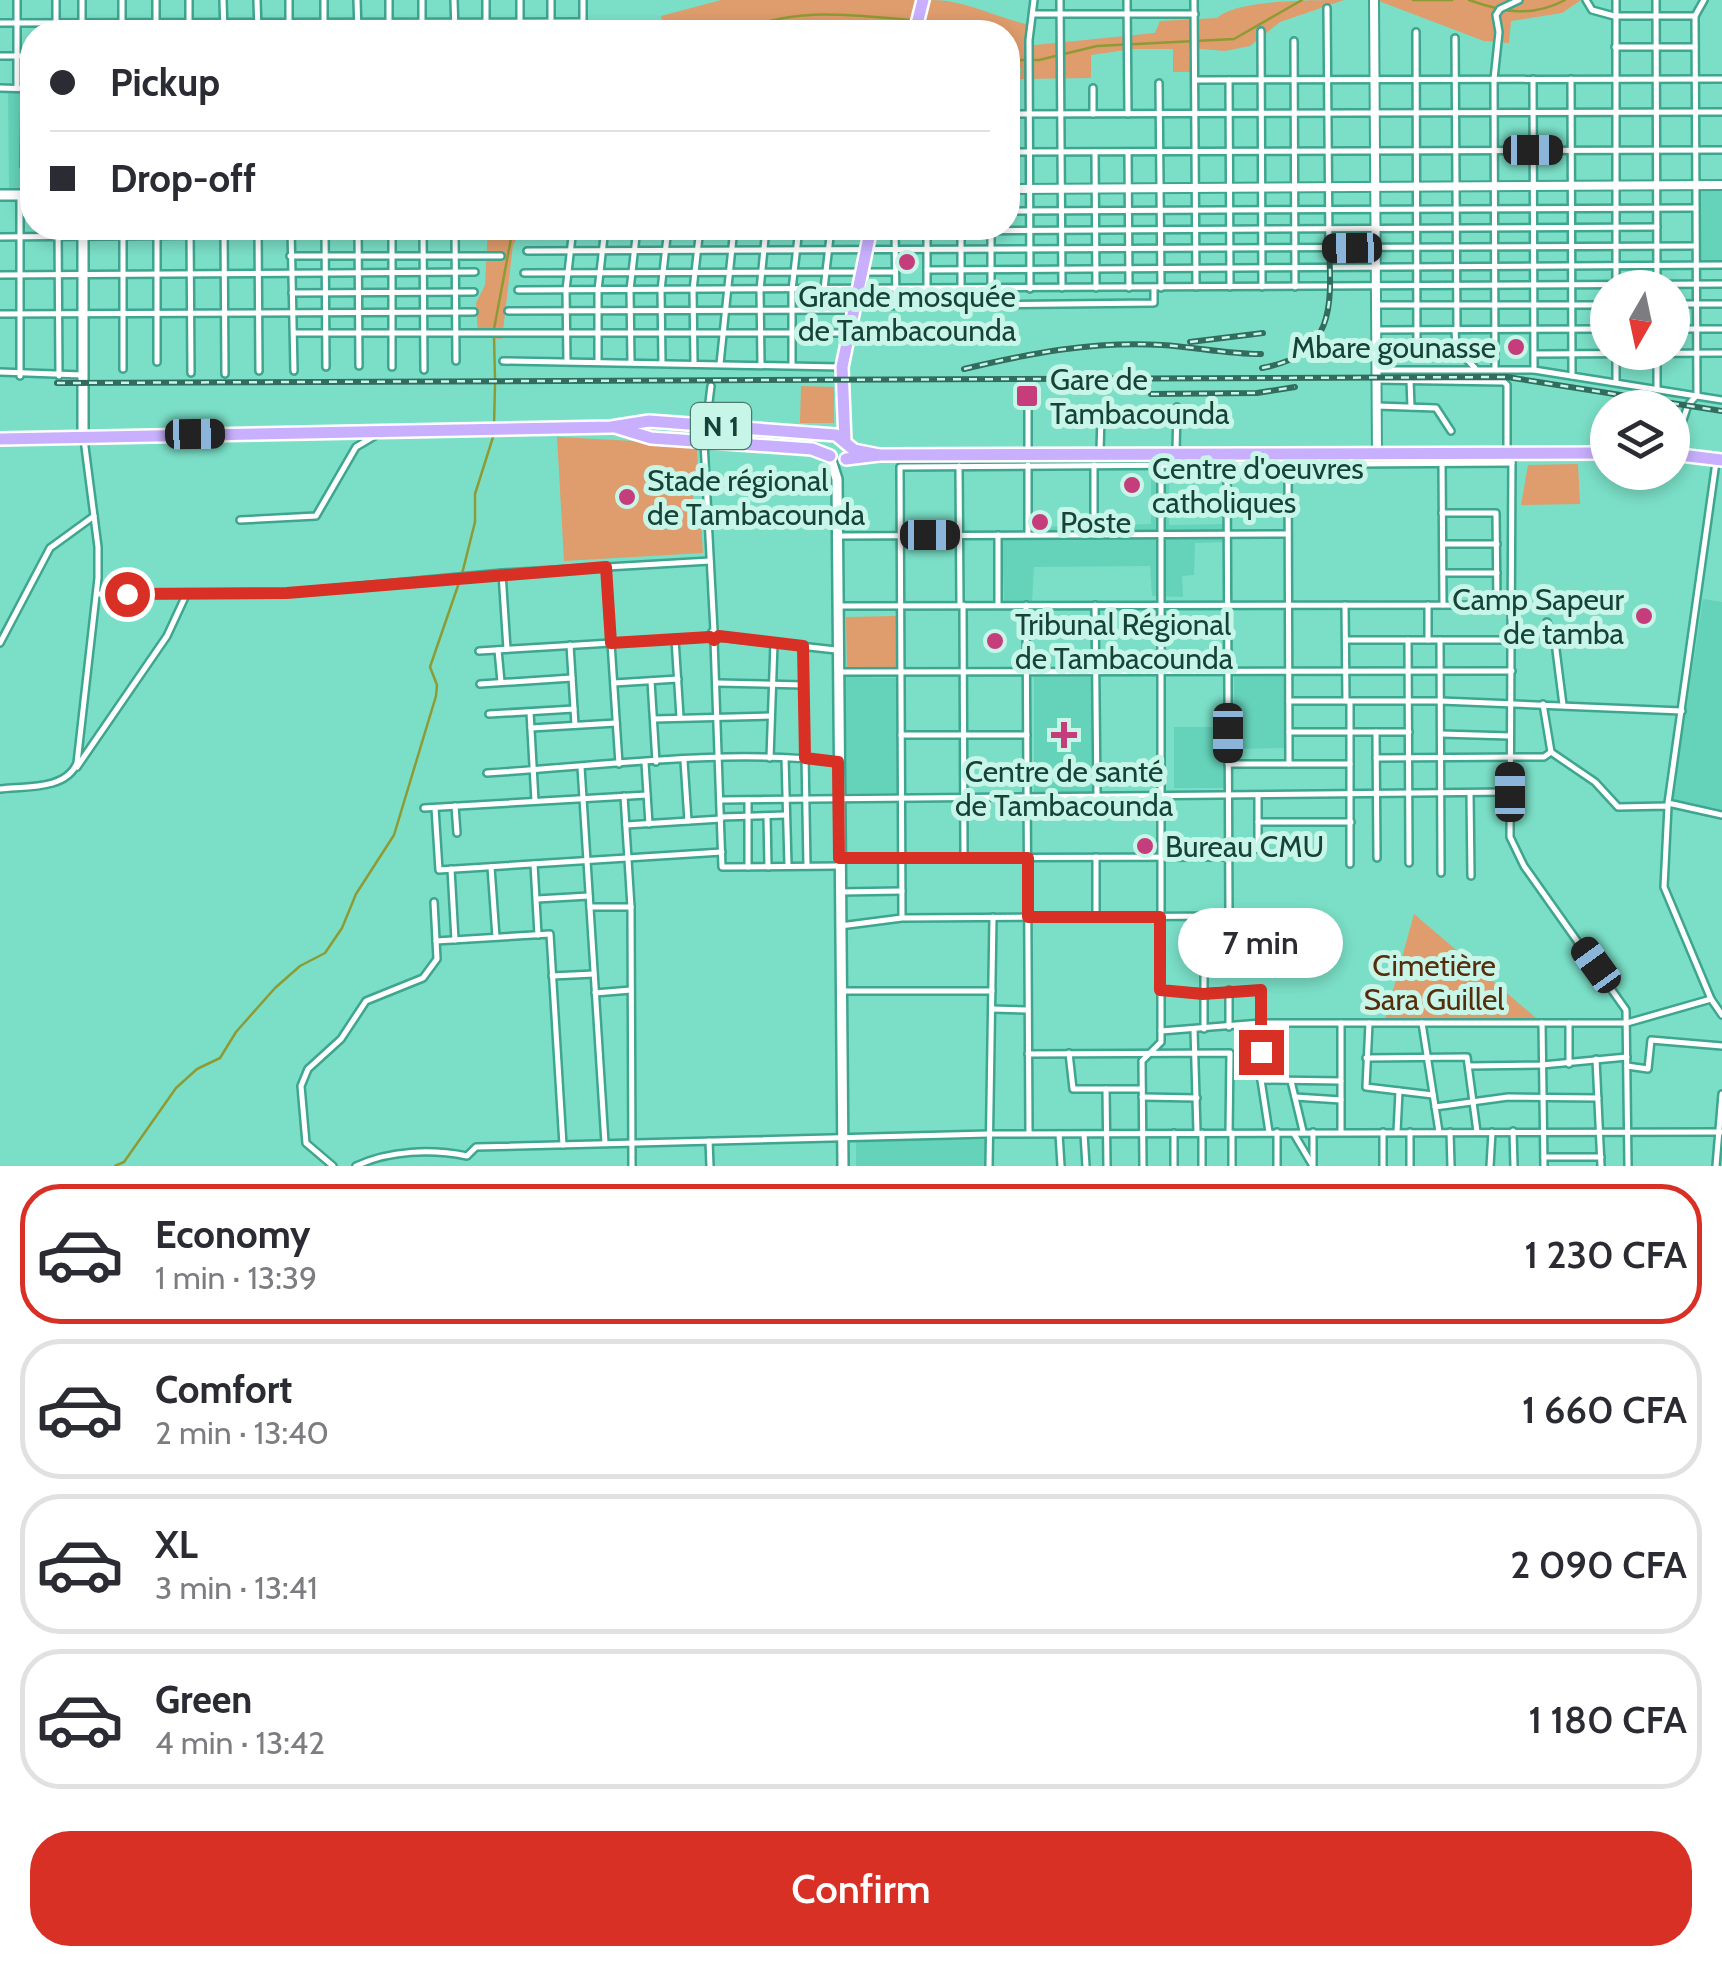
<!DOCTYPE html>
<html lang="en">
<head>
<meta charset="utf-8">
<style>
  :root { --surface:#fff; --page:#f7f7f7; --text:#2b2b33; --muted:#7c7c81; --line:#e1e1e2; --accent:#d93025 }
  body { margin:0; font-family:Cabin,sans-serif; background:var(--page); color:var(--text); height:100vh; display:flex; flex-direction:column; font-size:38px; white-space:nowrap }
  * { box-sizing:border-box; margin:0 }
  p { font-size:32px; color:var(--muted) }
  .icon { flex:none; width:55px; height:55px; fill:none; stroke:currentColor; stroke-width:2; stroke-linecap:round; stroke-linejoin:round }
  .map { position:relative; height:1166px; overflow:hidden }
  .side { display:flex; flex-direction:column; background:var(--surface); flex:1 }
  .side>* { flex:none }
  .guide { position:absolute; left:20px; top:20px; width:1000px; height:220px; border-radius:40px; box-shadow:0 5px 15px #0003; display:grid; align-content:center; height:220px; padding:0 30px; background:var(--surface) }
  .needle { width:65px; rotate:189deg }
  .buttons { position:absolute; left:1590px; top:270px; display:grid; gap:20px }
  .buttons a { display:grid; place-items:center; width:100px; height:100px; border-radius:50%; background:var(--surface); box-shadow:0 5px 15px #0003; font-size:50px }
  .end { position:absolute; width:45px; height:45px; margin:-22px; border:12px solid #d93025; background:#fff; box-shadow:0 0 0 5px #fff }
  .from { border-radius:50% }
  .bubble { position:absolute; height:70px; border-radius:35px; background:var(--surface); box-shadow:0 5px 15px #0003; font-size:32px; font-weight:600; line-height:70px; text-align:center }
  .car { position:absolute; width:30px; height:60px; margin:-30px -15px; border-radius:12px; box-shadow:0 0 8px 2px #0007; background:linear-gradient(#222 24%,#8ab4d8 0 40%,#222 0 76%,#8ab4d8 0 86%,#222 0) }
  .guide b { display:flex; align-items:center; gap:35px; height:95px; font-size:38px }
  .guide b+b { border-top:2px solid var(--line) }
  .guide i { width:25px; height:25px; background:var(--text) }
  ul { padding:18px 0 0; list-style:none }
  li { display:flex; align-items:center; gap:30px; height:140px; margin:0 20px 15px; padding:0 10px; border:5px solid var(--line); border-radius:40px }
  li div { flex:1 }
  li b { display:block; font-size:38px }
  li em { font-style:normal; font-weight:600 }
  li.active { border-color:var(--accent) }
  li>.icon { width:90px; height:90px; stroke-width:1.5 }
  .action { display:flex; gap:20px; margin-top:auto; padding:20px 30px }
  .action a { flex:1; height:115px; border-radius:40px; background:var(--accent); color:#fff; font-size:40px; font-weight:600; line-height:115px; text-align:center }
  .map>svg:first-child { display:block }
  .built { fill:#65d3ba }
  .green { fill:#df9c6c }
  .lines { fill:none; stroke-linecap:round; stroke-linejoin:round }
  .stream { stroke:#8e9b35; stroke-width:2.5 }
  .minor-casing { stroke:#3ea58f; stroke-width:10 }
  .tertiary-casing { stroke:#3ea58f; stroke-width:12 }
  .secondary-casing { stroke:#3ea58f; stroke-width:14 }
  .trunk-casing { stroke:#fff; stroke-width:16 }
  .minor { stroke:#fff; stroke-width:5 }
  .tertiary { stroke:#fff; stroke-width:8 }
  .secondary { stroke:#fff; stroke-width:9 }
  .trunk { stroke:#c8b0fe; stroke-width:11 }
  .rail-casing { stroke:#316c5e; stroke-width:6 }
  .rail { stroke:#c7f5e8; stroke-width:2.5; stroke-dasharray:8; stroke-linecap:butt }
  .route { stroke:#d93025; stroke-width:12 }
  .poi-dot { fill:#c53d7b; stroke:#c7f5e8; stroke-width:4 }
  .labels { text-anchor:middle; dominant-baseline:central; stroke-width:10; stroke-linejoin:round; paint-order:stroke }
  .shield { fill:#c7f5e8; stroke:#4c786d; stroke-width:2.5 }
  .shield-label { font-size:28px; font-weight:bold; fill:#174238 }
  .poi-label { font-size:30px; fill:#174238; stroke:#c7f5e8; text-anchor:start }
  .park-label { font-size:30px; fill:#562d0a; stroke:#c7f5e8 }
</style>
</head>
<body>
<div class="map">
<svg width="1722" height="1166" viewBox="0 0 1722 1166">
  <rect width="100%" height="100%" fill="#7bdfc7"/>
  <!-- built -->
  <g class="built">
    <path d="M8,93H32V191H9Z"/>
    <rect x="1700" y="187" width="22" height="74"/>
    <path d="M1151,467H1169V525L1226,524V542L1195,543L1194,575L1182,576L1183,597L1152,596L1150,566L1034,567L1032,602H1004L1002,538L1031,527L1151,524Z"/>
    <path d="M1703,599L1722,602V812L1672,804Z"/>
    <path d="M1234,674H1286L1287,748L1235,749Z"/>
    <path d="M845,677L898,678L899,793H847Z"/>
    <path d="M1034,677H1093L1094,793H1034Z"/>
    <path d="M1174,727H1225L1224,788H1174Z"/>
    <rect x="856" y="1140" width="129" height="26"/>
  </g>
  <!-- green -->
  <g class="green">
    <path d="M721,0H916L908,32H780L779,25L764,32H664L661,16Z"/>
    <path d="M931,0C965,0 992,16 1026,24L1025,46L1155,33L1160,21L1217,18C1236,0 1310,0 1344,0L1280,22L1250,46L1225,51L1189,48L1190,72H1173V49H1133L1091,55V78L1020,79L1021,68L1008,66V32H923Z"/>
    <path d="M1376,0H1581L1562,13L1511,21L1509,43L1484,41Z"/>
    <path d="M488,228H523L513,245L502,339L478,337L476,303L485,285Z"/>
    <path d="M801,386L834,387V423H800Z"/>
    <path d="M557,437L693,444L697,449L699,489L693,495L694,505L700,508L703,553L564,561Z"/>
    <path d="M1578,464L1580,504L1521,505L1528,465Z"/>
    <path d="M898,616L899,669H847L846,617Z"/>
    <path d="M1414,914L1542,1023H1384Z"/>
  </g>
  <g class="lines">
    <!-- stream -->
    <g class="stream">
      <path d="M1413,0H1452"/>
      <path d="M1469,0C1503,12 1532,18 1565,0"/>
      <path d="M924,23L943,32"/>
      <path d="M738,32C795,6 851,15 912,20"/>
      <path d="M1008,60H1039L1097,46L1234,39L1302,0"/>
      <path d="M494,329L513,228"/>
      <path d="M494,336L495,379"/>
      <path d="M494,426L495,385"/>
      <path d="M115,1166L124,1162L176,1088L197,1069L220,1058L236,1032L275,988L300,966L325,953L342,928L356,894L394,835L436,696L437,685L430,667L462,574L475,522V494L494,434"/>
    </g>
    <!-- minor casing -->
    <g class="minor-casing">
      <g id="minor">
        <path d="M17,0V88"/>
        <path d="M56,0V32"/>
        <path d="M82,0V32"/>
        <path d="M122,0V32"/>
        <path d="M156,0V32"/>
        <path d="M189,0V32"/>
        <path d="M223,0L224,32"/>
        <path d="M257,0L258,32"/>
        <path d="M289,0V32"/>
        <path d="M324,0V32"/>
        <path d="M357,0L358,32"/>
        <path d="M389,0V32"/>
        <path d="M422,0V32"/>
        <path d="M454,0L455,32"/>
        <path d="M486,0V32"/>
        <path d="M520,0V32"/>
        <path d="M551,0V32"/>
        <path d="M583,0V32"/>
        <path d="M1060,0L1062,288"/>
        <path d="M1127,0L1128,114"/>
        <path d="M1194,0L1196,287"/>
        <path d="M1586,0L1592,10L1614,16H1695"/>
        <path d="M1656,0L1657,287"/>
        <path d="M1327,8L1329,248"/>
        <path d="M1033,14H1195"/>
        <path d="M0,23L583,22"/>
        <path d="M1261,31L1262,287"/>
        <path d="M1416,32L1417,351"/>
        <path d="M1455,38L1457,330"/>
        <path d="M1294,41L1295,287"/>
        <path d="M1615,47H1695"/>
        <path d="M0,56H32"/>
        <path d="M1533,79L1534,370"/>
        <path d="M1571,79L1572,376"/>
        <path d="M1195,80L1722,79"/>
        <path d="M1229,80L1230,287"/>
        <path d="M1159,83L1161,288"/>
        <path d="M0,88L32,89"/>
        <path d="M1093,88V114"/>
        <path d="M32,105L25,111L24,166L32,173"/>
        <path d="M1008,114L1722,112"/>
        <path d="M1008,152L1722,150"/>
        <path d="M1095,152L1096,288"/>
        <path d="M1128,152L1129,288"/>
        <path d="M20,195V376"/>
        <path d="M1008,211L1696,208"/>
        <path d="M58,228L59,376"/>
        <path d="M123,228V369"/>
        <path d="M157,228V362"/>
        <path d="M190,228L191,373"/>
        <path d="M224,228L225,374"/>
        <path d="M258,228L259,371"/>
        <path d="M291,228L294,371"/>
        <path d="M325,228L326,367"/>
        <path d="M358,228L359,366"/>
        <path d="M392,228V367"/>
        <path d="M423,228L424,370"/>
        <path d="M455,228L456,361"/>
        <path d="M895,228L896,304"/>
        <path d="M927,230V289"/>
        <path d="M961,230V289"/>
        <path d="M991,230V289"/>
        <path d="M559,233L1657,227"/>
        <path d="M0,237L505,232"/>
        <path d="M527,251L1696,246"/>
        <path d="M290,256H501"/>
        <path d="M927,270L1722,265"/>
        <path d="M524,273L895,272"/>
        <path d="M0,275L475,272"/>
        <path d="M1616,285V0"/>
        <path d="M824,289L831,228"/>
        <path d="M1030,289L1029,40L1034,0"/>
        <path d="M518,290L1722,284"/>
        <path d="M292,293L474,292"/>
        <path d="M1672,304H1722"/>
        <path d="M1376,305H1608"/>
        <path d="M857,306L1154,303V288"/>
        <path d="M508,311L851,310"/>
        <path d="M0,314L474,312"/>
        <path d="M1672,329H1722"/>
        <path d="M1376,330L1608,329"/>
        <path d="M1455,330L1456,348L1475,368"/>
        <path d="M294,333H846"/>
        <path d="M1616,352V382"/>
        <path d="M1657,352V389"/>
        <path d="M1535,354L1722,353"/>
        <path d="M503,361L840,367"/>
        <path d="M567,361L566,290L573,228"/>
        <path d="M598,362V290L605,228"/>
        <path d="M631,362L630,290L637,228"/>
        <path d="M662,363L661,290L668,228"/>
        <path d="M694,363L693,290L700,228"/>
        <path d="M720,364L734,228"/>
        <path d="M761,364L760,290L766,228"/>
        <path d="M792,364V290L799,228"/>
        <path d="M1495,369L1494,79L1499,32L1496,15L1500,9L1519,0"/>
        <path d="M1377,370H1534L1722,400"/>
        <path d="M0,372L82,375"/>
        <path d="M1376,380L1504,382L1507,385V450"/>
        <path d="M1410,380L1411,407"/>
        <path d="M711,386L704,442L714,631"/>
        <path d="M1377,406L1436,408L1451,431"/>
        <path d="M1100,451L1101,416"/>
        <path d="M1176,451L1177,407"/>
        <path d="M1672,453L1688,405L1697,395L1695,16L1704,0"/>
        <path d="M1028,454V407"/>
        <path d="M1512,456L1510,837L1524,866L1626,1010L1628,1166"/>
        <path d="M1288,462L1289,764"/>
        <path d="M1716,462L1668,803L1722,815"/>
        <path d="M1442,463L1443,605"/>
        <path d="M1028,465V534"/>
        <path d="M1094,465V535"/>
        <path d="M959,466L960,605"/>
        <path d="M900,467L1512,463"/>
        <path d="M900,468L902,917"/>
        <path d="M240,520L316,516L356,447L378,434"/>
        <path d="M998,535V605"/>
        <path d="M837,536L1288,534"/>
        <path d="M1443,544H1497"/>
        <path d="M606,567L619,764"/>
        <path d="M502,573L507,649"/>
        <path d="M1443,573H1497"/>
        <path d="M97,594L287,593L502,573L710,561"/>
        <path d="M963,605L964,857"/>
        <path d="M1026,605L1029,1132"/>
        <path d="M1095,605L1097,795"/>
        <path d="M1345,605L1346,701"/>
        <path d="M1428,605V640"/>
        <path d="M839,606L1497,605L1496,513H1442"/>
        <path d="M1547,622L1555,642L1563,705"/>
        <path d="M712,632L719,637L836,650"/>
        <path d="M675,639L680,717"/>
        <path d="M714,640L722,867L839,866"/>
        <path d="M1346,640H1511"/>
        <path d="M1408,640L1409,863"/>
        <path d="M1440,640L1441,873"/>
        <path d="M0,643L50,548L94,516"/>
        <path d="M570,645L575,725"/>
        <path d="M803,646L807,866"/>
        <path d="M498,650L501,682"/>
        <path d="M479,651L710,637"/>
        <path d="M840,672L1512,671"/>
        <path d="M651,681L656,762"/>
        <path d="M614,683L678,679"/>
        <path d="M717,683L804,685"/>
        <path d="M480,684L572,678"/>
        <path d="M1289,701H1441L1682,711"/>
        <path d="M1350,704V864"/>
        <path d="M1543,704L1551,752L1595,782L1618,807L1668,806L1664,887L1711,999"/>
        <path d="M530,712L535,801"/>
        <path d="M489,714L574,709"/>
        <path d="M654,719L771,716"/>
        <path d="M531,728L616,723"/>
        <path d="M1289,732H1409"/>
        <path d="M1376,732L1377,858"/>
        <path d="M1441,734L1510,736"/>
        <path d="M901,735H1027"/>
        <path d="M770,758L774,643"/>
        <path d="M785,758L788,865"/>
        <path d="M1376,758L1544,757L1551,752"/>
        <path d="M684,761L688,821"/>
        <path d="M645,763L649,824"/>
        <path d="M1228,764H1350"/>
        <path d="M77,767L167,636L186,595"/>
        <path d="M581,767L605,1143"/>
        <path d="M487,773C603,766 723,748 839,762"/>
        <path d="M0,789C26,786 66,790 77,763L98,578V547L84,439"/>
        <path d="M1470,794L1471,876"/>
        <path d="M624,796L631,907L632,1166"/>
        <path d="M720,800L1510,792"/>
        <path d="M455,806L457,833"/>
        <path d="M424,808L647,795"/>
        <path d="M435,808L439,870L722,852"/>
        <path d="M767,816L768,867"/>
        <path d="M721,817L786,815"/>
        <path d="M1258,822H1351"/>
        <path d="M626,825L721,819"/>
        <path d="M1229,849H1258V795"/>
        <path d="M1096,857V917"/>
        <path d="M842,858L1229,857"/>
        <path d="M534,864L538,935"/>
        <path d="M491,867L496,937"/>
        <path d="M748,867V800"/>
        <path d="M451,869L455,940"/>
        <path d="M840,892L902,891"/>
        <path d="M537,899L589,896"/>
        <path d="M590,907H631"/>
        <path d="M840,926L902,918L1229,916L1227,465"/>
        <path d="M436,941L550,934L563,1145"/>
        <path d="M552,976L594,974"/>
        <path d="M1160,990L1203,993L1261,990V1080L1269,1132"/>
        <path d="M840,991H992"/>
        <path d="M595,993L631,990"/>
        <path d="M992,1009L1028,1010"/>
        <path d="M1341,1023V1132"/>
        <path d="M1369,1023L1366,1087L1433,1095"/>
        <path d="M1422,1023L1439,1132"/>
        <path d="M1542,1023L1544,1166"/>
        <path d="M1229,1027V990"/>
        <path d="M1204,1029V940"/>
        <path d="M1194,1030L1197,1132"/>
        <path d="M1161,1031L1261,1023H1627L1711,999L1722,1015"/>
        <path d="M1069,1053L1073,1089H1142"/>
        <path d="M1028,1054L1230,1053L1229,1133"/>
        <path d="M1366,1058L1467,1057L1477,1132"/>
        <path d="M1596,1059L1601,1166"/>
        <path d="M1569,1064V1023"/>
        <path d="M1469,1066L1542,1065L1627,1057"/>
        <path d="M1627,1066L1648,1069L1651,1040L1722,1046"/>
        <path d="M1261,1080L1341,1081"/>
        <path d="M1291,1081L1303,1131"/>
        <path d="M1106,1089L1107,1166"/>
        <path d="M1142,1097L1197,1098"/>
        <path d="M1295,1097L1341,1100"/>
        <path d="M1435,1107L1508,1097L1598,1098"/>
        <path d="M1513,1131L1514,1166"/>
        <path d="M1277,1132V1166"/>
        <path d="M1313,1132V1164"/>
        <path d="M1383,1132V1166"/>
        <path d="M1397,1132L1399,1091"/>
        <path d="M1410,1132V1166"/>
        <path d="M1450,1132L1451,1166"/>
        <path d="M1174,1133V1166"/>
        <path d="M1202,1133V1166"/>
        <path d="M1232,1133V1166"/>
        <path d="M1059,1134L1061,1166"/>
        <path d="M1084,1134L1086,1166"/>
        <path d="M1294,1134L1313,1166"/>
        <path d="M709,1141L710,1166"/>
        <path d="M1544,1157H1601"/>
        <path d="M333,1166L306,1143L301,1086L308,1069L341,1039L366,1001L423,978L437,959L434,902"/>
        <path d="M356,1166C390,1150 432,1149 467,1156L476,1147L989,1134L1722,1132"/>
        <path d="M989,1166L993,917"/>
        <path d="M1143,1166L1142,1061L1161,1042V465"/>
        <path d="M1490,1166L1492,1132"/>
        <path d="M1716,1166L1722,1094"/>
      </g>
    </g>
    <!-- tertiary casing -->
    <g class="tertiary-casing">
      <g id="tertiary">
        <path d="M1374,0L1377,454"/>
        <path d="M1008,189L1722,185"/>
      </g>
    </g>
    <!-- secondary casing -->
    <g class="secondary-casing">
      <g id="secondary">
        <path d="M0,195H32"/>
        <path d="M83,228V436"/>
        <path d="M830,457L837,479L843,1166"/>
      </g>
    </g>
    <!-- trunk casing -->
    <g class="trunk-casing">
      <g id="trunk">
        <path d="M915,32L923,0"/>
        <path d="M615,427L651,438L812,449L830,456"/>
        <path d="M0,439L611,427L649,421L836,435L854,450L879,455"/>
        <path d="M845,442L842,367L871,228"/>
        <path d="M1672,454L1722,460"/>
        <path d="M846,459L879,455L1608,453"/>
      </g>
    </g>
    <!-- minor -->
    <use href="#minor" class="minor"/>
    <!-- tertiary -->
    <use href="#tertiary" class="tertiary"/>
    <!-- secondary -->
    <use href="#secondary" class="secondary"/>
    <!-- trunk -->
    <use href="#trunk" class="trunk"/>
    <!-- rail casing -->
    <g class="rail-casing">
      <g id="rail">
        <path d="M1190,342L1263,333"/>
        <path d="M1262,368C1334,355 1332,307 1329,248"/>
        <path d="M964,369C1031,353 1093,341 1162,345C1195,347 1227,354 1261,354"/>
        <path d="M57,383L1507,377L1722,411"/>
        <path d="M1151,394L1257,393L1295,387"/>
      </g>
    </g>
    <!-- rail -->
    <use href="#rail" class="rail"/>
  </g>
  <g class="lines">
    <!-- route -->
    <path class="route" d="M127,594L287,593L606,567L611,643L710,637L714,640L719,636L803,646L805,758L838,762L839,858H1028V917H1160V990L1203,994L1261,990V1052"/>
  </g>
  <!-- markers -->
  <g class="poi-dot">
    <circle cx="907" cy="262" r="10"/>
    <circle cx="1516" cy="347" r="10"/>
    <rect x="1015" y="384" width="24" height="24" rx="5"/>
    <circle cx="1132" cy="485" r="10"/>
    <circle cx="627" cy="497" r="10"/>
    <circle cx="1040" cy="522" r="10"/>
    <circle cx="1644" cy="616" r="10"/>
    <circle cx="995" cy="641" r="10"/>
    <path d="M1059 720h10v10h10v10h-10v10h-10v-10h-10v-10h10z"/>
    <circle cx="1145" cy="846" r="10"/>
  </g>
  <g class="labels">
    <!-- shield labels -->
    <rect class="shield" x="691" y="403" width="60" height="46" rx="8"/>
    <g class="shield-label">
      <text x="721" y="426">N 1</text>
    </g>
    <!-- poi labels -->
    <g class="poi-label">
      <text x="907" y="296" text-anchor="middle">Grande mosquée<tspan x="907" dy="34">de Tambacounda</tspan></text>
      <text x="1496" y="347" text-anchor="end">Mbare gounasse</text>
      <text x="1050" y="379">Gare de<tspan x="1050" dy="34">Tambacounda</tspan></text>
      <text x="1152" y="468">Centre d'oeuvres<tspan x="1152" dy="34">catholiques</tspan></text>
      <text x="647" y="480">Stade régional<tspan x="647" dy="34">de Tambacounda</tspan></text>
      <text x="1060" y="522">Poste</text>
      <text x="1624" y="599" text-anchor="end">Camp Sapeur<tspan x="1624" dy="34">de tamba</tspan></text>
      <text x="1015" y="624">Tribunal Régional<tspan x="1015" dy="34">de Tambacounda</tspan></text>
      <text x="1064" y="771" text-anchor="middle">Centre de santé<tspan x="1064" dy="34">de Tambacounda</tspan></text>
      <text x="1165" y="846">Bureau CMU</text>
    </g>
    <!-- park labels -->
    <g class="park-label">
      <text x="1434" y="965">Cimetière<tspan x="1434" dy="34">Sara Guillel</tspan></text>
    </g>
  </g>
</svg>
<div class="buttons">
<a><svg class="needle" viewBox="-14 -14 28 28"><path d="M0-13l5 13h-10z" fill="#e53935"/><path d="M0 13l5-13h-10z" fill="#7c7c81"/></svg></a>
<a><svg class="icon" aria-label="layers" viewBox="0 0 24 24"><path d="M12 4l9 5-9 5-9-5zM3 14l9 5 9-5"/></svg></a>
</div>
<i class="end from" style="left:127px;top:594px"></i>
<i class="end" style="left:1261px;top:1052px"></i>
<div class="bubble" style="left:1178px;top:908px;width:165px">7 min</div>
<i class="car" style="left:1533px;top:150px;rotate:90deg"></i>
<i class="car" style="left:1352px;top:248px;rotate:269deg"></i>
<i class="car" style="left:195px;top:434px;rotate:89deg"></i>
<i class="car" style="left:930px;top:535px;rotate:90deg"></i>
<i class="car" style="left:1228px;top:733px;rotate:180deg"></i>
<i class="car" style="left:1510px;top:792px;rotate:0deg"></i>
<i class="car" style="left:1596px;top:965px;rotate:324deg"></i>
<div class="guide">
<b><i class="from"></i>Pickup</b>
<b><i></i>Drop-off</b>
</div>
</div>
<section class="side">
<ul>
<li class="active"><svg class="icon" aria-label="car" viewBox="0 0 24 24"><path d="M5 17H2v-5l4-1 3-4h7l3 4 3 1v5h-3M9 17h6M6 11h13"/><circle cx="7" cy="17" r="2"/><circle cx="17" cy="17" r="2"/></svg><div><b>Economy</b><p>1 min · 13:39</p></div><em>1 230 CFA</em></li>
<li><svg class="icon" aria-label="car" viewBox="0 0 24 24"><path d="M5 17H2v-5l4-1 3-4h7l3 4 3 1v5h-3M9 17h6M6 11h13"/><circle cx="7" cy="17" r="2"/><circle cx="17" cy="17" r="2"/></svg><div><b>Comfort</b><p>2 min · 13:40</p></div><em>1 660 CFA</em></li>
<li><svg class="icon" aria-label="car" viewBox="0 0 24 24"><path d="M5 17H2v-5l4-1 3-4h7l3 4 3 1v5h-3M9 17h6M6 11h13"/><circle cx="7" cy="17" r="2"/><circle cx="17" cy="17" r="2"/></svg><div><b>XL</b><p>3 min · 13:41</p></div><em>2 090 CFA</em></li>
<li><svg class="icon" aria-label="car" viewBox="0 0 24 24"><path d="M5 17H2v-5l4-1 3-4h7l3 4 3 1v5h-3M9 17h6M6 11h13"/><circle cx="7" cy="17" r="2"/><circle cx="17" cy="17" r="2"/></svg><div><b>Green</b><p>4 min · 13:42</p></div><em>1 180 CFA</em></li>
</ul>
<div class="action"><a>Confirm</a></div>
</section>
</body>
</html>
